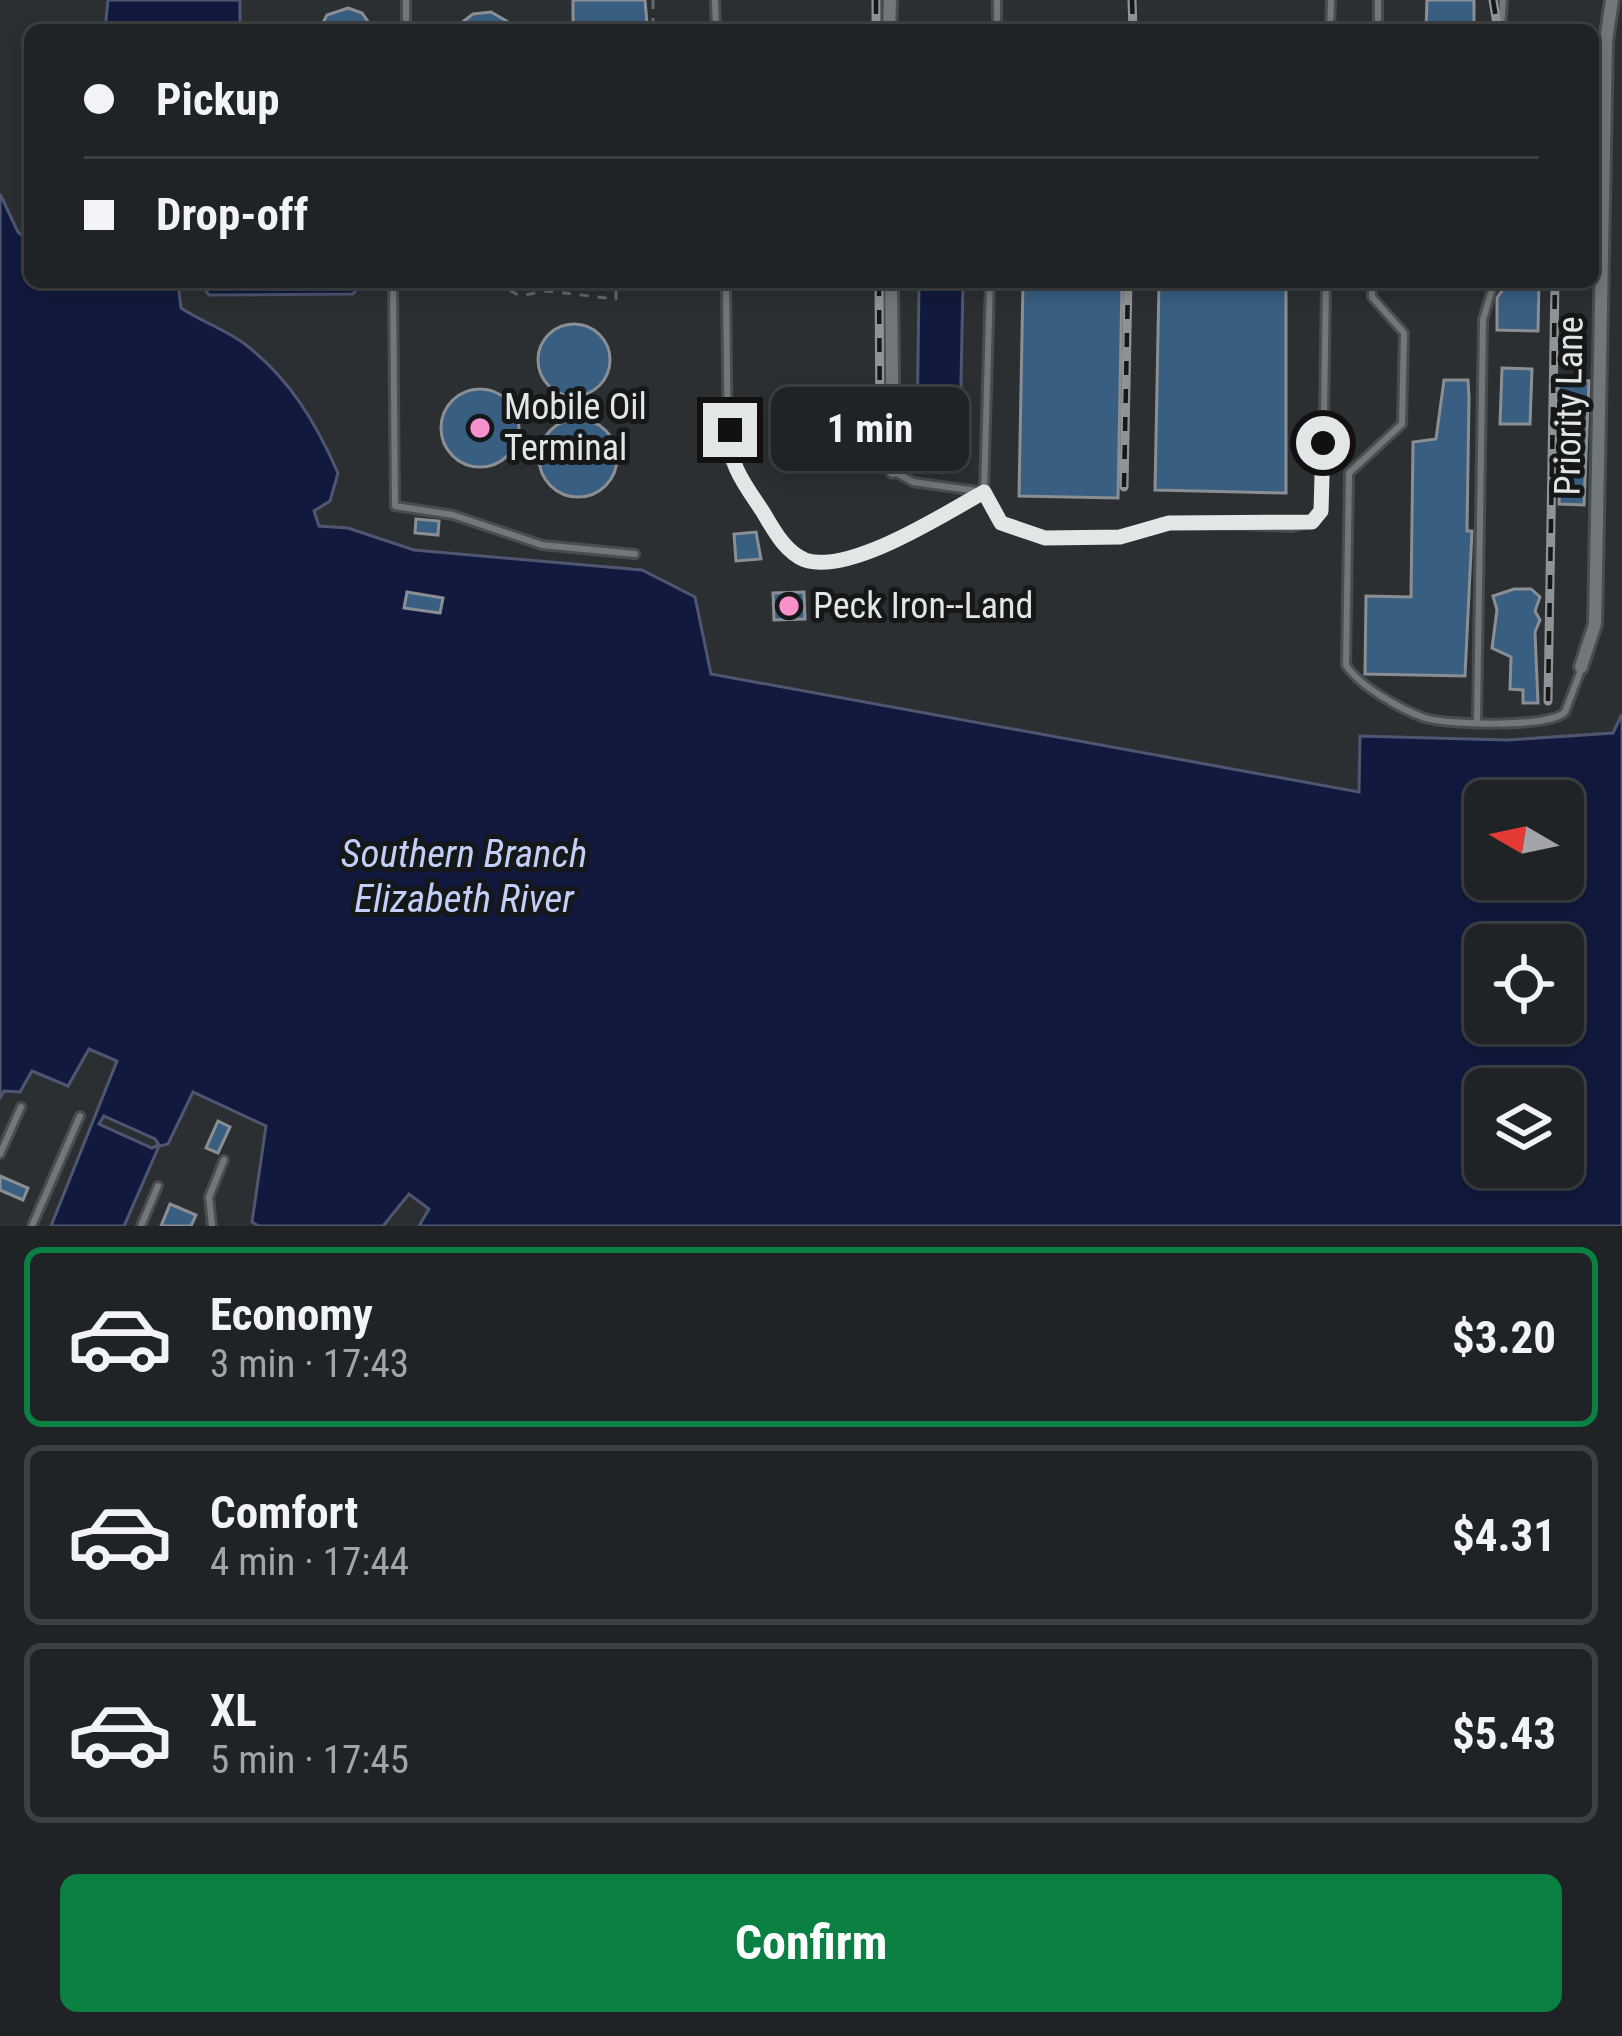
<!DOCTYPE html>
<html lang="en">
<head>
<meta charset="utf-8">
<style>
  :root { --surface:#202325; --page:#282b2d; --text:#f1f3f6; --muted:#a2a4a7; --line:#3d4042; --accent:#0b8043 }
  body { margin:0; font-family:"Roboto Condensed",sans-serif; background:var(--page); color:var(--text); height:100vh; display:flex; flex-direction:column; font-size:45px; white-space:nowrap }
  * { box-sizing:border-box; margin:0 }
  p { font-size:39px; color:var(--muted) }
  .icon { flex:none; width:66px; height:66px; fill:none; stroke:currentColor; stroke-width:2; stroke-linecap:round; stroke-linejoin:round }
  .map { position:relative; height:1226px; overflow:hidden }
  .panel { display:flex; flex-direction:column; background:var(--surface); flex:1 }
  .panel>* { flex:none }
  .top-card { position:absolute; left:24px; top:24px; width:1575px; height:264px; border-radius:18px; box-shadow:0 6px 18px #0003,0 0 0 3px var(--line); display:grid; align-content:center; height:264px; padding:0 60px; background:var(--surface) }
  .needle { width:78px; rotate:279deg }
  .tools { position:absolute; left:1464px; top:780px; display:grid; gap:24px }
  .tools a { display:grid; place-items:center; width:120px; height:120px; border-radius:18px; background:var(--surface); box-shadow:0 6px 18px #0003,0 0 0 3px var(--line); font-size:60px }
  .end { position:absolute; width:54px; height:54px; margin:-27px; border:15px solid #e3e6e7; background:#111; box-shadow:0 0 0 6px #111 }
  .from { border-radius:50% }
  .bubble { position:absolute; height:84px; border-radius:18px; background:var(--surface); box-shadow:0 6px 18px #0003,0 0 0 3px var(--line); font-size:39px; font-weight:700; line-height:84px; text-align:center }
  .top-card b { display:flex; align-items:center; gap:42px; height:114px; font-size:45px }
  .top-card b+b { border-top:3px solid var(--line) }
  .top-card i { width:30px; height:30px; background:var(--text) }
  ul { padding:21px 0 0; list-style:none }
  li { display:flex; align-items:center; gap:36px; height:180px; margin:0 24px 18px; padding:0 36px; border:6px solid var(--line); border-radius:18px }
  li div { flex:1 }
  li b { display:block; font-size:45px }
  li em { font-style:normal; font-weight:700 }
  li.on { border-color:var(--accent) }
  li>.icon { width:108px; height:108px; stroke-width:1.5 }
  .action { display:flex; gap:24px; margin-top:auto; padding:24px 60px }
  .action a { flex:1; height:138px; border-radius:18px; background:var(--accent); color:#fff; font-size:48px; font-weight:700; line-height:138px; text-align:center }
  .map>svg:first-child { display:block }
  .water { fill:#11193e; stroke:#505671; stroke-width:3; fill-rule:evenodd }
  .building { fill:#385e81; stroke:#8b8e92; stroke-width:3 }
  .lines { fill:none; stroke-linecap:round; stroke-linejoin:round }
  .lane-casing { stroke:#4a4d4f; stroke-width:12 }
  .street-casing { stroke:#4a4d4f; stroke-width:18 }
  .path { stroke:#65696b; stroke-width:3; stroke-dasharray:9 9; stroke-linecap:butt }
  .lane { stroke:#727779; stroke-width:6 }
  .street { stroke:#727779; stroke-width:12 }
  .rail-casing { stroke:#909395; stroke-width:9 }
  .rail { stroke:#151718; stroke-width:4.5; stroke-dasharray:14; stroke-linecap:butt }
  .route { stroke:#e3e6e7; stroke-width:15 }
  .poi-dot { fill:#f890cc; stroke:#151718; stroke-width:4.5 }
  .labels { text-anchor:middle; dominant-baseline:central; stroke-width:10; stroke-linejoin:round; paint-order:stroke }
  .street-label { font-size:36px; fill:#e3e6e7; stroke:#151718 }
  .poi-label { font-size:36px; fill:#e3e6e7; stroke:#151718; text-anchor:start }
  .water-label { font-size:39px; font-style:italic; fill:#c2cff9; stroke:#151718 }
</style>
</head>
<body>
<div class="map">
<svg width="1622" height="1226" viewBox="0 0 1622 1226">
  <rect width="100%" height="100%" fill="#2b2f31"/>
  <!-- water -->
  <g class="water">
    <path d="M108,0H240V30H105Z"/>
    <path d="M0,194L18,232L30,243V282H178L181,308C202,322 227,330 246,345C290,379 316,423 338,473L330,501L314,511L319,526L348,528L414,550L642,570L695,597L711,674L1359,792L1360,736L1507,740L1613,733L1622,714V1226H419L429,1209L409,1194L383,1226H259L252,1222L266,1126L193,1092L168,1144L159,1146L124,1226H51L117,1061L89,1049L68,1086L32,1071L20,1092L4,1091L0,1098ZM1485,801H1563V879H1485ZM1485,945H1563V1023H1485ZM1485,1089H1563V1167H1485ZM104,1116L155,1139L159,1145L152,1148L99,1124Z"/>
    <path d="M199,282H362L353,294L209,295Z"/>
    <path d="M919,282H963L960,432L944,445L917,437Z"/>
  </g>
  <!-- building -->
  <g class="building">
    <path d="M573,0H645L647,23L644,30H573Z"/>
    <path d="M1427,0H1474V30H1426Z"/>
    <path d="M348,8L362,13L374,30H319L327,15Z"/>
    <path d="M491,12L522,30H452L473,14Z"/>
    <path d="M1023,282H1122L1118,498L1019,496Z"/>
    <path d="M1159,282H1286V493L1155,490Z"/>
    <path d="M1508,282H1539L1538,331L1497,330V298Z"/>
    <circle cx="574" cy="360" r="36"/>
    <path d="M1502,368L1532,369L1530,424H1500Z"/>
    <path d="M1558,379L1589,381L1584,505L1559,504L1563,398H1558Z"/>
    <path d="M1444,380H1468L1469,397L1467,531H1472L1465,676L1365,674L1366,596L1411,597L1413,442L1436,439Z"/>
    <circle cx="480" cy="428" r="39"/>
    <circle cx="578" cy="458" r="39"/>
    <path d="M416,519L439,521L438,535L415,533Z"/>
    <path d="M756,532L761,559L736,561L734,534Z"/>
    <path d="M1514,589H1531L1540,597L1535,611L1540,620L1535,632L1538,703H1523V690L1510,689L1511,657L1492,648L1497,610L1493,596Z"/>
    <path d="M407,592L443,598L440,613L404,608Z"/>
    <path d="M804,592L805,619L774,620L773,593Z"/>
    <path d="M218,1121L230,1127L218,1153L206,1148Z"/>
    <path d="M0,1176L28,1188L23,1200L0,1190Z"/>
    <path d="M170,1204L196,1215L191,1226H161Z"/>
  </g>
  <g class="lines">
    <!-- lane casing -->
    <g class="lane-casing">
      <g id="lane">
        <path d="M715,0L716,30"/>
        <path d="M406,30V0"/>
        <path d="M997,30V0"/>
        <path d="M1330,30L1331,0"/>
        <path d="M1378,30V0"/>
        <path d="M1501,30L1503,0"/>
        <path d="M393,282L395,506L453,515L542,545L635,554"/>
        <path d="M726,282L728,458L782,543L805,560H841L899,538L984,492L990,282"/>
        <path d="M1372,282V297L1404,333L1402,424L1349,473L1346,665C1359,686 1402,710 1425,718C1447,725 1551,728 1565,712L1581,670"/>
        <path d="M893,471L913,482L984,492L1001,523L1045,539L1120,537L1170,522L1292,527L1312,522L1321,510L1323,483L1326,282"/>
        <path d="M1477,721L1483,320L1494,282"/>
        <path d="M0,1154L21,1107"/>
        <path d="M32,1226L80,1116"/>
        <path d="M141,1226L158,1186"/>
        <path d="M212,1226L209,1197L224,1160"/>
      </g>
    </g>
    <!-- street casing -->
    <g class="street-casing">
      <g id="street">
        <path d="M889,30L890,0"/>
        <path d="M891,282L893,471"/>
        <path d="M1581,667L1595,624L1606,41L1612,0"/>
      </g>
    </g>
    <!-- path -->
    <g class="path">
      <path d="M653,0V30"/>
      <path d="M494,282L520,296L546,291L616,299V282"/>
    </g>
    <!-- lane -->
    <use href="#lane" class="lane"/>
    <!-- street -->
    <use href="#street" class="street"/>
    <!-- rail casing -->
    <g class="rail-casing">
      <g id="rail">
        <path d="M876,0V30"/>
        <path d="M1132,0L1133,30"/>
        <path d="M1493,0L1498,30"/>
        <path d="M879,282L880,431"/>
        <path d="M1124,487L1128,282"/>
        <path d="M1548,701L1555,282"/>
      </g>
    </g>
    <!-- rail -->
    <use href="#rail" class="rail"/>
  </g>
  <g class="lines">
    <!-- route -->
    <path class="route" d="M730,430C728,465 744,483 763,512C773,529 785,552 805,560C850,575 944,514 984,492L1001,523L1045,538L1120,537L1169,523L1312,522L1321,511L1323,443"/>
  </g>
  <!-- markers -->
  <g class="poi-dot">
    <circle cx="480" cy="428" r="12"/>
    <circle cx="789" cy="606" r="12"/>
  </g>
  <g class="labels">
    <!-- street labels -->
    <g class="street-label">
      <text transform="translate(1569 406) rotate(-89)">Priority Lane</text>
    </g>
    <!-- poi labels -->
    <g class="poi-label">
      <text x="504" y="407">Mobile Oil<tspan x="504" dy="41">Terminal</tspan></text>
      <text x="813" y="606">Peck Iron--Land</text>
    </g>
    <!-- water labels -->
    <g class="water-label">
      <text x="464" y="854">Southern Branch<tspan x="464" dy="45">Elizabeth River</tspan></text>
    </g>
  </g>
</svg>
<div class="tools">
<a><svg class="needle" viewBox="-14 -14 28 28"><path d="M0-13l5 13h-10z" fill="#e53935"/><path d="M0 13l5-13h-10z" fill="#a2a4a7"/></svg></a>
<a><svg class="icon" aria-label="locate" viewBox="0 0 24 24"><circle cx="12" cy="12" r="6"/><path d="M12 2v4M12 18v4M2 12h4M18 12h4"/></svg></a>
<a><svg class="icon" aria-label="layers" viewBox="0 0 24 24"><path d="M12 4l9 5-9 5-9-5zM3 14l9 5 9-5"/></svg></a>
</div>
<i class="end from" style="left:1323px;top:443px"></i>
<i class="end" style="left:730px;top:430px"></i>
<div class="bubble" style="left:771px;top:387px;width:198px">1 min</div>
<div class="top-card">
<b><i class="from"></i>Pickup</b>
<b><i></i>Drop-off</b>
</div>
</div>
<section class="panel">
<ul>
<li class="on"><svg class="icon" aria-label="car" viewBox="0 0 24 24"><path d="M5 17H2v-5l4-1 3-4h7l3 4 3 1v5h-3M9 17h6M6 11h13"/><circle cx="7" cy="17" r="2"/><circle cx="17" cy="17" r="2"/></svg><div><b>Economy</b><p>3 min · 17:43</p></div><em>$3.20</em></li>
<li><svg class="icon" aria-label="car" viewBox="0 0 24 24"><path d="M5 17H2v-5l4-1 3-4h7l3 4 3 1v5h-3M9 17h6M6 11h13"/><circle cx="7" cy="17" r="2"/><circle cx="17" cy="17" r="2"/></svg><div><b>Comfort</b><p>4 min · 17:44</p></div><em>$4.31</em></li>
<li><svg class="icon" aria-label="car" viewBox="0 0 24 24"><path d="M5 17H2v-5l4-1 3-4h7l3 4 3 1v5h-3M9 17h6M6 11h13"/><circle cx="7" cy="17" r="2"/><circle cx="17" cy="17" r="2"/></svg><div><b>XL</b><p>5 min · 17:45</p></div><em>$5.43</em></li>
</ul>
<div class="action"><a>Confirm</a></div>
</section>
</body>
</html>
